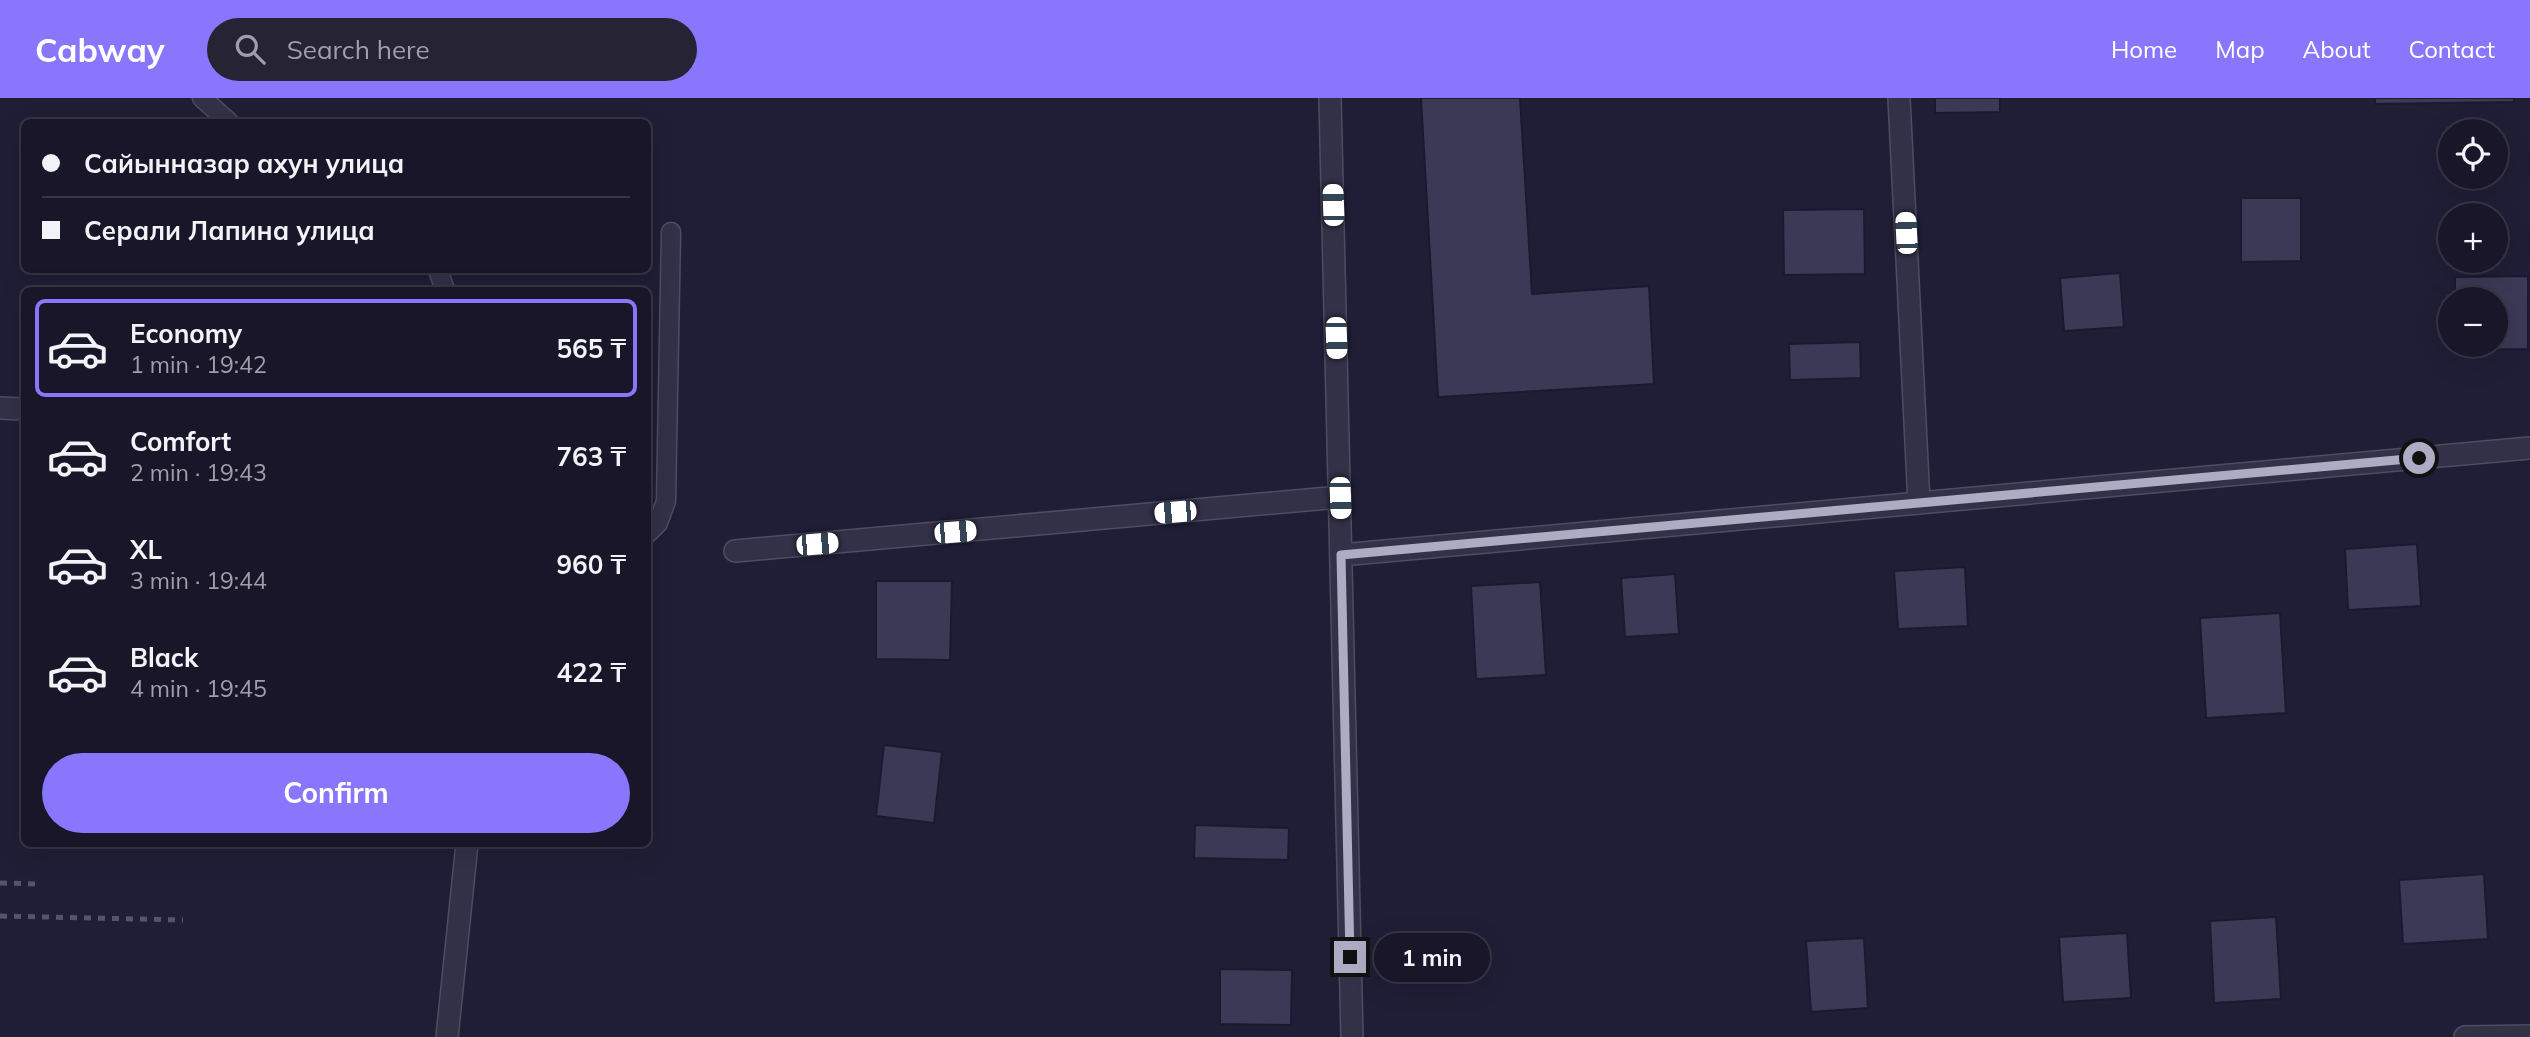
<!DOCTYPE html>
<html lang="en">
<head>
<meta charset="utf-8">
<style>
  :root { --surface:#181628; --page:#252334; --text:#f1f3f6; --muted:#9f9fa8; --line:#363545; --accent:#8877fd }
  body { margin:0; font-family:Mulish,sans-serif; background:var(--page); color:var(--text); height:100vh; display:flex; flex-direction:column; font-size:26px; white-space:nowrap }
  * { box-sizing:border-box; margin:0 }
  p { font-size:23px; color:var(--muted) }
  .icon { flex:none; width:38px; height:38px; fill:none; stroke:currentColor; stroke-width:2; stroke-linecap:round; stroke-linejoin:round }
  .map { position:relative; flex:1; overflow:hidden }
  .details { position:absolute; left:21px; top:189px; width:630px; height:560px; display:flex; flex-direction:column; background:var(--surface); border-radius:10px; box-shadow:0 7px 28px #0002,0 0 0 2px var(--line) }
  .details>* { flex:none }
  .banner { position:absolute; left:21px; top:21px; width:630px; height:154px; border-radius:10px; box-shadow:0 7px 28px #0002,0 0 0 2px var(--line); display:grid; align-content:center; height:154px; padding:0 21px; background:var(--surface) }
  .buttons { position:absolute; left:2438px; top:21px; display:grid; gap:14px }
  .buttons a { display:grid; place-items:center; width:70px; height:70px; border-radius:50%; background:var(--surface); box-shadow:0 7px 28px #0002,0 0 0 2px var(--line); font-size:35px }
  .end { position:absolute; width:32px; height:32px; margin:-16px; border:9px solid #aeabc4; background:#111; box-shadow:0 0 0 4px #111 }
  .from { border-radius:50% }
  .bubble { position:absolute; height:49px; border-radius:24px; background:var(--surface); box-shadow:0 7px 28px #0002,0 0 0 2px var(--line); font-size:23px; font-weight:700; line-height:49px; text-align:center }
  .car { position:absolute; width:21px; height:42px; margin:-21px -10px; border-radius:9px; box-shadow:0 0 5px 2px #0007; background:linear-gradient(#fff 24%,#345 0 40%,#fff 0 76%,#345 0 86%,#fff 0) }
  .banner b { display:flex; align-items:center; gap:24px; height:66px; font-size:26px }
  .banner b+b { border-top:2px solid var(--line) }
  .banner i { width:18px; height:18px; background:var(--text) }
  ul { padding:12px 0 0; list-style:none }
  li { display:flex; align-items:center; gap:21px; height:98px; margin:0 14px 10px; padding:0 7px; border:4px solid transparent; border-radius:10px }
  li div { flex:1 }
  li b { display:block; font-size:26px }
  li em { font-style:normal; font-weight:700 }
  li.current { border-color:var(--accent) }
  li>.icon { width:63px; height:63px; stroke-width:1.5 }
  .action { display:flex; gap:14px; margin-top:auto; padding:14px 21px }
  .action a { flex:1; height:80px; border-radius:42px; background:var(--accent); color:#fff; font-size:28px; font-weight:700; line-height:80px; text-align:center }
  header { display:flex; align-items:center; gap:42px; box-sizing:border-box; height:98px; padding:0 35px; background:var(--accent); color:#fff }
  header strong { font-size:33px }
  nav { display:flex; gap:38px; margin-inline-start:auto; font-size:24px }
  .search { width:490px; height:63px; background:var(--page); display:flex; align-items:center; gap:18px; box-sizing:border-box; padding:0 24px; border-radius:38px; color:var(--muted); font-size:26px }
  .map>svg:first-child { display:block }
  .building { fill:#3c3957; stroke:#1b192d; stroke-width:2 }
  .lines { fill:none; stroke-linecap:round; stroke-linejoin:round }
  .lane-casing { stroke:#4e4c62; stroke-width:21 }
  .street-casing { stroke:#4e4c62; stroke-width:24 }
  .lane { stroke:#333147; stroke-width:18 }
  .street { stroke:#333147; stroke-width:21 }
  .rail { stroke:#55536e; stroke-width:5; stroke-dasharray:7 7; stroke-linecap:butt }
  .route { stroke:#aeabc4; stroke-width:9 }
</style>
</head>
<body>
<header>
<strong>Cabway</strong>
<div class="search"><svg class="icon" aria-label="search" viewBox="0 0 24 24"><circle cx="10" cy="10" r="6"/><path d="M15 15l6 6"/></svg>Search here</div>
<nav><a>Home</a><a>Map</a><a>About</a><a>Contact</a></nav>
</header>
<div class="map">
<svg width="2530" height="939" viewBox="0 0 2530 939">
  <rect width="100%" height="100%" fill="#201e36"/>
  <!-- building -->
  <g class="building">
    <path d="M1421,0H1520L1532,196L1649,188L1654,286L1438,299Z"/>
    <path d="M1935,0H2000V14L1935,15Z"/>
    <path d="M2375,0H2514V4L2375,6Z"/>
    <path d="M2241,100H2301V163L2241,164Z"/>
    <path d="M1864,111L1865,176L1784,177L1783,112Z"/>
    <path d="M2120,175L2124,229L2064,233L2060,180Z"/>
    <path d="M2528,178V251L2456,252L2455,247H2496V201H2455V179Z"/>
    <path d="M1860,244L1861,280L1790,282L1789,246Z"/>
    <path d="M2417,446L2421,508L2348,512L2345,451Z"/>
    <path d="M1965,469L1968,528L1898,531L1894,473Z"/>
    <path d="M1675,476L1679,536L1625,539L1621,480Z"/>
    <path d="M876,483H952L950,562L876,561Z"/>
    <path d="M1540,484L1546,577L1476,581L1471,488Z"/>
    <path d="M2280,515L2286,615L2206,620L2200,520Z"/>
    <path d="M884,647L942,654L934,725L876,718Z"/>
    <path d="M1195,727L1289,730L1288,762L1194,760Z"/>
    <path d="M2484,776L2488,841L2403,846L2399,782Z"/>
    <path d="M2276,819L2281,901L2214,905L2210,823Z"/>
    <path d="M2127,835L2131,900L2063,904L2059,839Z"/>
    <path d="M1864,840L1868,910L1811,914L1806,843Z"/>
    <path d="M1220,871L1292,872L1291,927L1220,926Z"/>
  </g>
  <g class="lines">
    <!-- lane casing -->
    <g class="lane-casing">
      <g id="lane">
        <path d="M202,0L229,24"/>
        <path d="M438,172L445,192"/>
        <path d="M648,435L658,425L666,403L671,134"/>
      </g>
    </g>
    <!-- street casing -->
    <g class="street-casing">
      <g id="street">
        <path d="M1330,0L1352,939"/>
        <path d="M1899,0L1919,405"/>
        <path d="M0,310L24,311"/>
        <path d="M735,453L1340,399"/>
        <path d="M1341,457L2530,350"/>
        <path d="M447,939L467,746"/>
        <path d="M2465,939L2530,938"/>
      </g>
    </g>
    <!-- lane -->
    <use href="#lane" class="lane"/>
    <!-- street -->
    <use href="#street" class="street"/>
    <!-- rail -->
    <g class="rail">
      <path d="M0,785L38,786"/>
      <path d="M0,818L183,822"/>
    </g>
  </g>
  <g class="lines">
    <!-- route -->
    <path class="route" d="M1350,859L1341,457L2419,360"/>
  </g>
</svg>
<div class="buttons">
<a><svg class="icon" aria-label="locate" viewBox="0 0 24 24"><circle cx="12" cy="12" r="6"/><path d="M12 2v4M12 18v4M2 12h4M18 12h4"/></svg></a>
<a>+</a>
<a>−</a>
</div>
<i class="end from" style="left:2419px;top:360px"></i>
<i class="end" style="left:1350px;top:859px"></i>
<div class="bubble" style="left:1374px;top:835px;width:116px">1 min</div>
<i class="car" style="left:1333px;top:107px;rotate:358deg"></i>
<i class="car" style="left:1906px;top:135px;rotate:357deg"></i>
<i class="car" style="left:1336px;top:240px;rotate:178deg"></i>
<i class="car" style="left:1340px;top:400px;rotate:178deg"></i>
<i class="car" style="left:1175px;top:414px;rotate:265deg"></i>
<i class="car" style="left:955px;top:434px;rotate:85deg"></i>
<i class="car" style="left:817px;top:446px;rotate:85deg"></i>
<div class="banner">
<b><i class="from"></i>Сайынназар ахун улица</b>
<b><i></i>Серали Лапина улица</b>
</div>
<section class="details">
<ul>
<li class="current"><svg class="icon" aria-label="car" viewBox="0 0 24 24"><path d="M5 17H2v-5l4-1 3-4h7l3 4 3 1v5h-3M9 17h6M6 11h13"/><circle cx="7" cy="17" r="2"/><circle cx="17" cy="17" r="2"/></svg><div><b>Economy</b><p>1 min · 19:42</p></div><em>565 ₸</em></li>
<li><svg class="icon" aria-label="car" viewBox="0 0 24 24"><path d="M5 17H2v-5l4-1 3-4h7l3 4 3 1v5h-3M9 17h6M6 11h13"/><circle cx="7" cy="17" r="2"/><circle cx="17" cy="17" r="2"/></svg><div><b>Comfort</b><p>2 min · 19:43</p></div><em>763 ₸</em></li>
<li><svg class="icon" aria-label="car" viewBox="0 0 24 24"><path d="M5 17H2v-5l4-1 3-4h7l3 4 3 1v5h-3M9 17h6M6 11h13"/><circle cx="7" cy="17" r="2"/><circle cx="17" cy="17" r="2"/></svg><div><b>XL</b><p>3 min · 19:44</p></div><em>960 ₸</em></li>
<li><svg class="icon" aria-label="car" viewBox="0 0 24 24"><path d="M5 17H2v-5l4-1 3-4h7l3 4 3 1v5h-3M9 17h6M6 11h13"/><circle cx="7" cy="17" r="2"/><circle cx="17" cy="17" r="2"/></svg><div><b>Black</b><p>4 min · 19:45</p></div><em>422 ₸</em></li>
</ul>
<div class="action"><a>Confirm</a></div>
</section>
</div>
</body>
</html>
